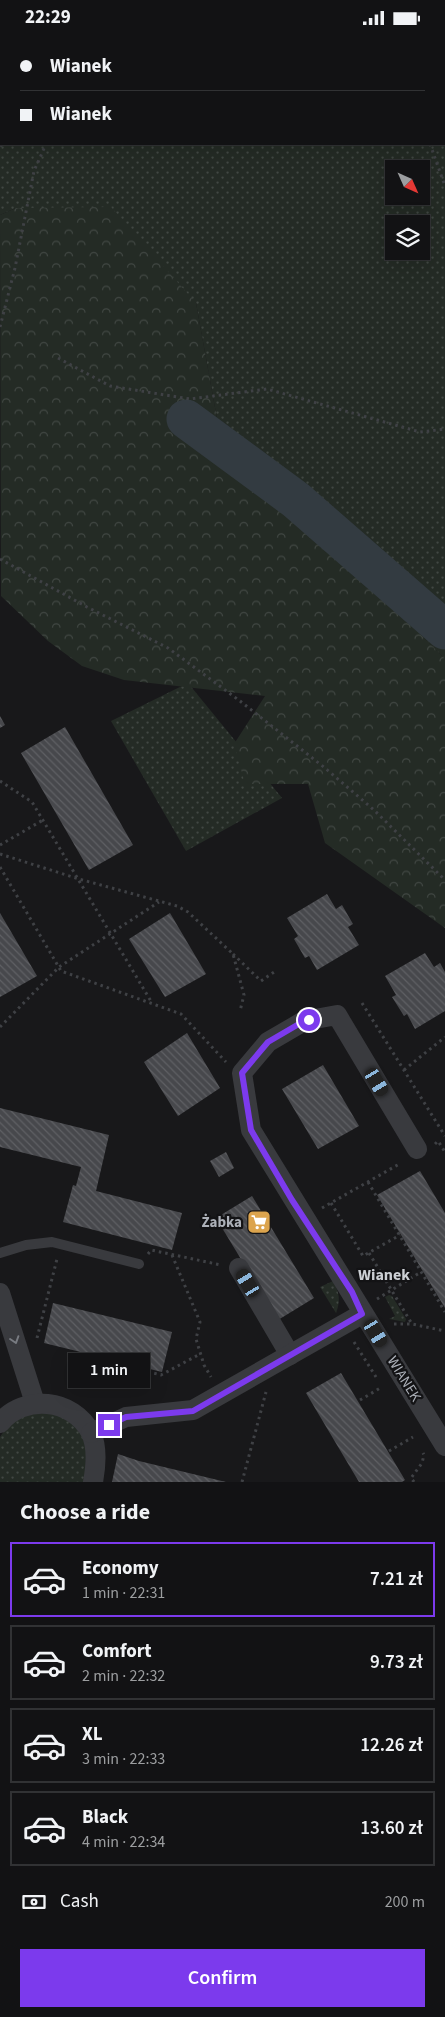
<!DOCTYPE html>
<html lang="en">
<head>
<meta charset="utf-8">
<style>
  :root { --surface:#121214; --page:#1b1b1d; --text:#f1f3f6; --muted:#9c9ea0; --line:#313234; --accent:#7c3aed }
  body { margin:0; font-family:"Source Sans 3",sans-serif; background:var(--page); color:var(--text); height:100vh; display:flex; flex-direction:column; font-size:19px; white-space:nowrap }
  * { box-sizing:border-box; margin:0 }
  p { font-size:16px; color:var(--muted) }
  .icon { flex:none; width:28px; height:28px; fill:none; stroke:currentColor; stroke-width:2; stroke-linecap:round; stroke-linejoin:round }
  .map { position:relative; height:1447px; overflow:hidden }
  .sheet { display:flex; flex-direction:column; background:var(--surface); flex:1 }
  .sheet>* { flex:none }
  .hud { position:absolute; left:0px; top:0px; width:445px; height:110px; box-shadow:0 5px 20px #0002,0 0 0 1px var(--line); display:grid; align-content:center; height:110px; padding:0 20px; background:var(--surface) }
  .needle { width:32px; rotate:135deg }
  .buttons { position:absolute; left:385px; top:125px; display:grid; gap:10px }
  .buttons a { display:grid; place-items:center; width:45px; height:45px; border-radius:0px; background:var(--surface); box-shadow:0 5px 20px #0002,0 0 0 1px var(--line); font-size:25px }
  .end { position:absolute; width:22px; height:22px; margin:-11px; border:6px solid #7c3aed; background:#fff; box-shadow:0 0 0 2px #fff }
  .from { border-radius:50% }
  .bubble { position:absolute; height:35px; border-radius:0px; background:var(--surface); box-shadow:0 5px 20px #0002,0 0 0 1px var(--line); font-size:16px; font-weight:600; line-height:35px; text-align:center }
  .car { position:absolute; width:15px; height:30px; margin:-15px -8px; border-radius:6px; box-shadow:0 0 4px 1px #0007; background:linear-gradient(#222 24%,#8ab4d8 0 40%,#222 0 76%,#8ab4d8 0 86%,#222 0) }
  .hud b { display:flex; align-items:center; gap:18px; height:48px; font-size:19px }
  .hud b+b { border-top:1px solid var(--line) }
  .hud i { width:12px; height:12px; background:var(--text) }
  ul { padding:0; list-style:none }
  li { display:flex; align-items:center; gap:15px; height:75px; margin:0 10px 8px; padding:0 10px; border:2px solid var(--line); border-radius:0px }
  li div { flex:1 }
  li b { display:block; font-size:19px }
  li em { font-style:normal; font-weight:600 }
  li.on { border-color:var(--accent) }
  li>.icon { width:45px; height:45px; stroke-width:1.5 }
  h2 { padding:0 20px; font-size:22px; line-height:60px }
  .pay { display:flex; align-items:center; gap:12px; height:55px; padding:0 20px; font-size:19px }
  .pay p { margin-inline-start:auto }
  .button { display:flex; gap:10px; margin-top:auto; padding:10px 20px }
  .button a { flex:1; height:58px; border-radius:0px; background:var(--accent); color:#fff; font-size:20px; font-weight:600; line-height:58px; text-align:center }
  .status { display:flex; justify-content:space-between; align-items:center; height:35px; padding:0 25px; background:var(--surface); direction:ltr }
  .status svg { height:14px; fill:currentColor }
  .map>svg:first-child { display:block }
  .green { fill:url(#green-dots); fill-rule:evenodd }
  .forest { fill:url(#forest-crowns) }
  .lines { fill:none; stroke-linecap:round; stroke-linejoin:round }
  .river { stroke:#333b41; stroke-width:39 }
  .building { fill:url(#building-back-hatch) }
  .path { stroke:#3f4145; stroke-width:3; stroke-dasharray:2.5 4; stroke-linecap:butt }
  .lane { stroke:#393a3e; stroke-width:10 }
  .street { stroke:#393a3e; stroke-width:20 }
  .oneway { stroke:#787b81 }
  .route { stroke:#7c3aed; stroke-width:6 }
  .labels { text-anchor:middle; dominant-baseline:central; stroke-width:4.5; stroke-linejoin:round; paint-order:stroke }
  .poi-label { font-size:15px; font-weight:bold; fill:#acb0b8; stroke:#131315; text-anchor:end }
  .street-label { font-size:15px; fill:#acb0b8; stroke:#131315 }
  .neighbourhood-label { font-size:16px; font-weight:bold; fill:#cccfd4; stroke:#131315 }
</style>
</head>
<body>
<div class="status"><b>22:29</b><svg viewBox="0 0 49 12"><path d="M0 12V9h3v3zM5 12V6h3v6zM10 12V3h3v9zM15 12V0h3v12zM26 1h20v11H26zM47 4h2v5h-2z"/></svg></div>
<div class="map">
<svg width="445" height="1447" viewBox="0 0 445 1447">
  <defs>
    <pattern id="green-dots" width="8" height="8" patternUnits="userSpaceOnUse" patternTransform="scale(1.25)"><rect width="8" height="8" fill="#242b25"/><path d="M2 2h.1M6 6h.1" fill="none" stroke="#414743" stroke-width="1.8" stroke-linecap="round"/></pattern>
    <pattern id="forest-crowns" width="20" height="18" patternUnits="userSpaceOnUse" patternTransform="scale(1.25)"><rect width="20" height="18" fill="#242b25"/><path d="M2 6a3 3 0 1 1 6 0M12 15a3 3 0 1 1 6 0" fill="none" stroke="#414743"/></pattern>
    <pattern id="building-back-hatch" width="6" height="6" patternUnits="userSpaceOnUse" patternTransform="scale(1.25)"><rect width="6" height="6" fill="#47484c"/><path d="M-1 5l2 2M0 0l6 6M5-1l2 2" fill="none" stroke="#5f6064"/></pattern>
  </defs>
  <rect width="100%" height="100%" fill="#18181a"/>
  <!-- green -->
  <g class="green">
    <path d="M0,0H445V624L220,400L196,268L16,173L0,180ZM1,1H444V109H1ZM394,134H421V161H394ZM394,189H421V216H394Z"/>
    <path d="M188,648L282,763L186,816L111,686Z"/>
    <path d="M333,1246C339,1257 341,1265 336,1278L320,1252Z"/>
    <path d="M389,1260L392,1261L406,1284L405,1287L389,1284L395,1281L385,1262Z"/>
    <path d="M28,1377L56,1378L75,1389L86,1403L89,1417L85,1447H0V1402L10,1387Z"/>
  </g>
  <!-- forest -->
  <path class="forest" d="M111,172L196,268L220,400L322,500L445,624V893L325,808L308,749H245L234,709L265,661L124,645L82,631L48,606L1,561L0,180L16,173Z"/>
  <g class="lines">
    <!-- river -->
    <path class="river" d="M186,384L296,465L445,595"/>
  </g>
  <!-- building -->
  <g class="building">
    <path d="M0,681L5,690L0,693Z"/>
    <path d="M65,692L133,810L89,835L21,718Z"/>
    <path d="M327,859L336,874L342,870L353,889L348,892L359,910L317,935L309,921L305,923L294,904L298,901L287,883Z"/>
    <path d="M0,878L37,941L0,962Z"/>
    <path d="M170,878L206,939L165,962L129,904Z"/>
    <path d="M425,918L434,932L440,928L445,937V976L415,994L407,979L404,981L392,962L396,960L385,941Z"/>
    <path d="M187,998L220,1053L178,1081L144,1027Z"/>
    <path d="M323,1030L359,1091L318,1114L282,1054Z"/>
    <path d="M0,1073L109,1100L96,1156L182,1178L172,1215L63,1187L73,1150L76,1151L81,1132L0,1112Z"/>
    <path d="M226,1117L234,1133L219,1142L210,1126Z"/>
    <path d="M420,1136L445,1178V1273L377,1160Z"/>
    <path d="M252,1161L314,1263L278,1285L216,1183Z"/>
    <path d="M53,1268L172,1297L162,1337L44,1308Z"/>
    <path d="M341,1338L405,1445L402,1447H359L306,1358Z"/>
    <path d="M118,1419L139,1426L226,1447H112Z"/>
  </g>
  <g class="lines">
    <!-- path -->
    <g class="path">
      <path d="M394,0V1"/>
      <path d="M84,1V0"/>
      <path d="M430,109L445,151"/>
      <path d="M0,111L3,109"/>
      <path d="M0,292L15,233L34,136L46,109"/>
      <path d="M58,323L110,351L190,364L267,354L420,397L445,394"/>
      <path d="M0,524L87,572L168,613L240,666L325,733L374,775L445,845"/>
      <path d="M0,746L32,767L152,968"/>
      <path d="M0,810L43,785"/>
      <path d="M0,819L79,844L177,871L188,877L233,919L244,960L240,976"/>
      <path d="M0,832L61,936L181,979L226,1027"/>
      <path d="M233,919L261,946L277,935"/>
      <path d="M362,968L445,1101"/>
      <path d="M0,992L59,932L159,867"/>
      <path d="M404,1035L445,1002"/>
      <path d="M435,1109L438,1106L445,1117"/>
      <path d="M368,1147L445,1277"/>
      <path d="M331,1168L363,1221L400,1200"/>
      <path d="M322,1173L401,1128"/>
      <path d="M369,1218L412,1289"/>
      <path d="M148,1219L151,1215L221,1230"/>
      <path d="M172,1220L200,1287L196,1304L204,1330L211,1342"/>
      <path d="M377,1264L421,1237"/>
      <path d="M394,1289H412L445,1296"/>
      <path d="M37,1303L57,1224"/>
      <path d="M354,1307L376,1342"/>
      <path d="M129,1332L161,1340L200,1319"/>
      <path d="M360,1365L382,1352"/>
      <path d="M389,1416L413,1402"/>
      <path d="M242,1447L266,1357"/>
      <path d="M414,1447L411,1443L422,1428L424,1420L423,1418"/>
    </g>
    <!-- lane -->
    <path class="lane" d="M0,1218L26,1210L52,1207L139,1229"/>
    <!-- street -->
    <g class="street">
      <path d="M417,1114L337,980L304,986L268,1007L242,1038L251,1095L445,1411"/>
      <path d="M239,1233L290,1320"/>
      <path d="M0,1258L35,1368"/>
      <path d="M0,1388C24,1359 73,1363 91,1398C98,1413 96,1431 93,1447"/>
      <path d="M91,1398L126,1382L193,1375L362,1279"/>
    </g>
  </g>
  <!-- one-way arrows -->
  <defs><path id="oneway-chevron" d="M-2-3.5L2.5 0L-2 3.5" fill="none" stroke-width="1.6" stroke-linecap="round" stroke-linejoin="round" transform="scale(1.25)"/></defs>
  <use class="oneway" href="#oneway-chevron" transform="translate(15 1305) rotate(72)"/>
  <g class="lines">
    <!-- route -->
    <path class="route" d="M109,1390L126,1382L193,1376L362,1279L352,1257L292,1165L251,1095L242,1038L268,1007L304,986L309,985"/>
  </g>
  <!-- icons -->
  <defs>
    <g id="supermarket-square" transform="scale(1.25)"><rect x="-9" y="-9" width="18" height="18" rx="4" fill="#dca44d" stroke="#131315"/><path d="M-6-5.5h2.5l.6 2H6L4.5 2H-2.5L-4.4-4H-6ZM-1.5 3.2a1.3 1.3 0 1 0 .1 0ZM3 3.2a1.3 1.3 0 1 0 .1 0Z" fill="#fff"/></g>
  </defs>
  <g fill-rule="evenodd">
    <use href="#supermarket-square" x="259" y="1187"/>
  </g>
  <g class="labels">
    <!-- poi labels -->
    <g class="poi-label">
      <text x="242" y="1187">Żabka</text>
    </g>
    <!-- street labels -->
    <g class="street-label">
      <text transform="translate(404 1344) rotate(58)">WIANEK</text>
    </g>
    <!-- neighbourhood labels -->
    <g class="neighbourhood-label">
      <text x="384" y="1240">Wianek</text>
    </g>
  </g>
</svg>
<div class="buttons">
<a><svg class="needle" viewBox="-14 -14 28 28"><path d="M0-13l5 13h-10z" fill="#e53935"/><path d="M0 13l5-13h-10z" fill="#9c9ea0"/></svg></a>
<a><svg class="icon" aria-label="layers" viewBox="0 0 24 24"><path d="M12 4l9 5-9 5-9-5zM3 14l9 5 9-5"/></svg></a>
</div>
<i class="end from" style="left:309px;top:985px"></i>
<i class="end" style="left:109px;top:1390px"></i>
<div class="bubble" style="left:68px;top:1318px;width:82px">1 min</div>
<i class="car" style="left:377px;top:1047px;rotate:149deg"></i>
<i class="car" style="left:248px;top:1248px;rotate:329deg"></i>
<i class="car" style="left:376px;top:1298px;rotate:149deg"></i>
<div class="hud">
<b><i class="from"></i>Wianek</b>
<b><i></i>Wianek</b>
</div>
</div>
<section class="sheet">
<h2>Choose a ride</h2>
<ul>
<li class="on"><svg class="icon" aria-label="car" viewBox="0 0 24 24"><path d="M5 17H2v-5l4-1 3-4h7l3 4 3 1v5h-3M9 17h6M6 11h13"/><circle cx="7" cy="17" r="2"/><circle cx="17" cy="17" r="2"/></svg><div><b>Economy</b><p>1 min · 22:31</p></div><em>7.21 zł</em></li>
<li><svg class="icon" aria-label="car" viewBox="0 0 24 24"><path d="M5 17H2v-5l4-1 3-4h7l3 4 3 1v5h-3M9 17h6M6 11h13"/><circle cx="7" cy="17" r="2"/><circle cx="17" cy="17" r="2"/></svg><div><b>Comfort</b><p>2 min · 22:32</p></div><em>9.73 zł</em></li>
<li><svg class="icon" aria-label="car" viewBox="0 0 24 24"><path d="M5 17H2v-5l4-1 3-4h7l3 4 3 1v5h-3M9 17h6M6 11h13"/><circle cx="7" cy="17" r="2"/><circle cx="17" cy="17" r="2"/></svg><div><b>XL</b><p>3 min · 22:33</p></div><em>12.26 zł</em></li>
<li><svg class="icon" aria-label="car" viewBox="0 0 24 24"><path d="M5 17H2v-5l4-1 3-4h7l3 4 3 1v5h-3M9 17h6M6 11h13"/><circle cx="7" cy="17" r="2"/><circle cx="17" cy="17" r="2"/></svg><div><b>Black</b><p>4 min · 22:34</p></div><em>13.60 zł</em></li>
</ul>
<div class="pay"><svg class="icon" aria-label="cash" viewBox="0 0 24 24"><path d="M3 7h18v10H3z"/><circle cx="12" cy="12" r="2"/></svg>Cash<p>200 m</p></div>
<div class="button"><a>Confirm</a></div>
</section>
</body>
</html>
